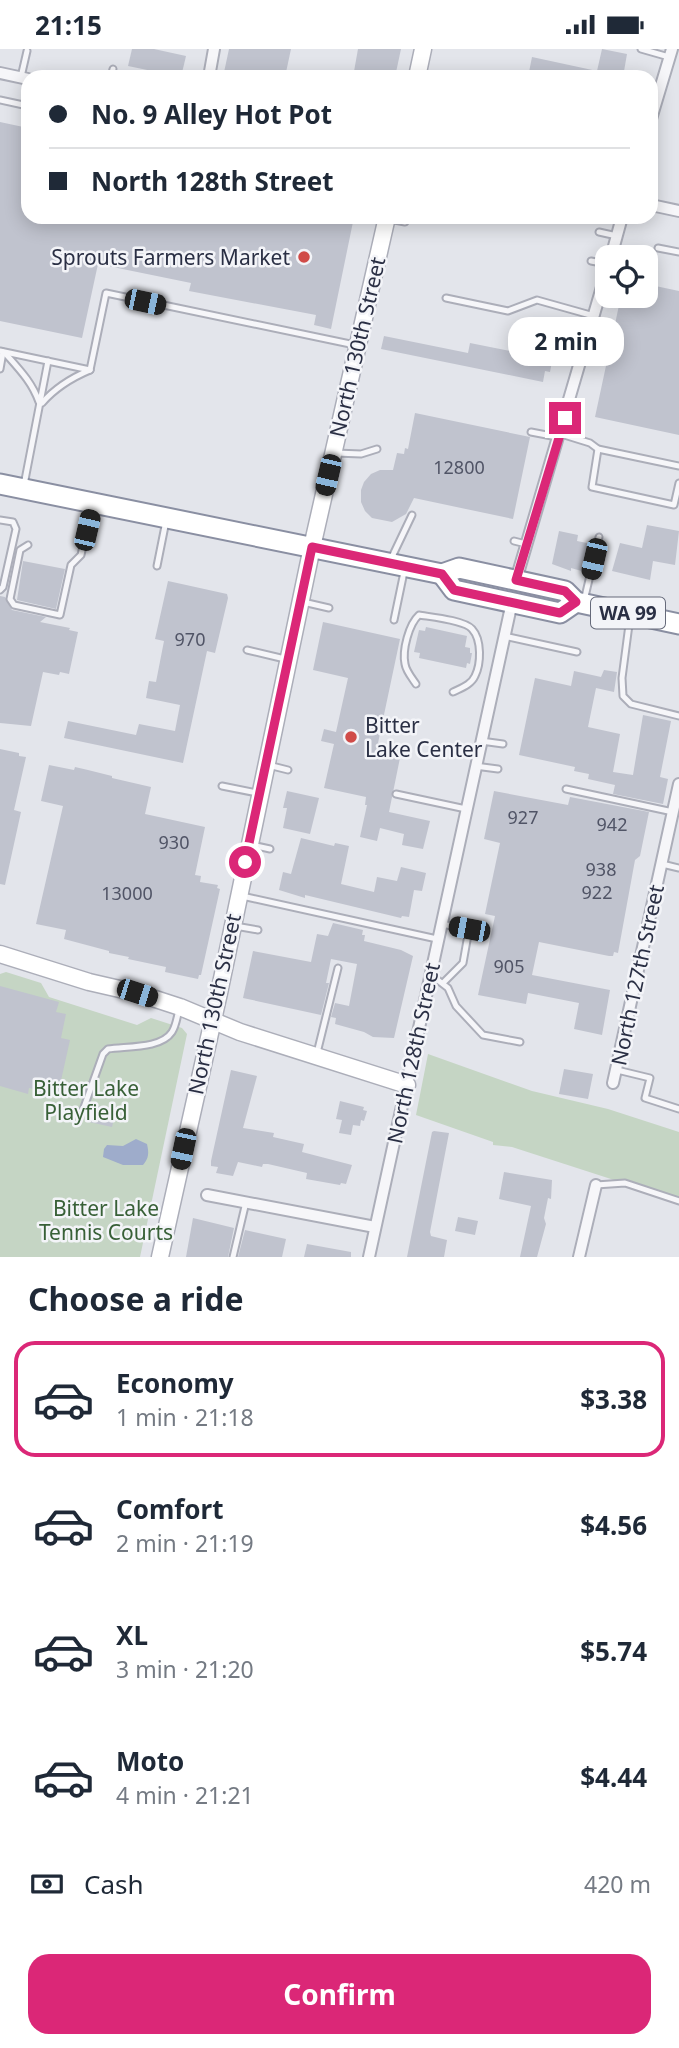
<!DOCTYPE html>
<html lang="en">
<head>
<meta charset="utf-8">
<style>
  :root { --surface:#fff; --page:#f2f2f3; --text:#1f2937; --muted:#747a83; --line:#e0e1e3; --accent:#db2777 }
  body { margin:0; font-family:"Noto Sans",sans-serif; background:var(--page); color:var(--text); height:100vh; display:flex; flex-direction:column; font-size:26px; white-space:nowrap }
  * { box-sizing:border-box; margin:0 }
  p { font-size:23px; color:var(--muted) }
  .icon { flex:none; width:38px; height:38px; fill:none; stroke:currentColor; stroke-width:2; stroke-linecap:round; stroke-linejoin:round }
  .map { position:relative; height:1208px; overflow:hidden }
  .drawer { display:flex; flex-direction:column; background:var(--surface); flex:1 }
  .drawer>* { flex:none }
  .guide { position:absolute; left:21px; top:21px; width:637px; height:154px; border-radius:21px; box-shadow:0 4px 18px #0003; display:grid; align-content:center; height:154px; padding:0 28px; background:var(--surface) }
  .controls { position:absolute; left:595px; top:196px; display:grid; gap:14px }
  .controls a { display:grid; place-items:center; width:63px; height:63px; border-radius:14px; background:var(--surface); box-shadow:0 4px 18px #0003; font-size:35px }
  .end { position:absolute; width:32px; height:32px; margin:-16px; border:9px solid #db2777; background:#fff; box-shadow:0 0 0 4px #fff }
  .from { border-radius:50% }
  .bubble { position:absolute; height:49px; border-radius:21px; background:var(--surface); box-shadow:0 4px 18px #0003; font-size:23px; font-weight:700; line-height:49px; text-align:center }
  .car { position:absolute; width:21px; height:42px; margin:-21px -10px; border-radius:9px; box-shadow:0 0 5px 2px #0007; background:linear-gradient(#222 24%,#8ab4d8 0 40%,#222 0 76%,#8ab4d8 0 86%,#222 0) }
  .guide b { display:flex; align-items:center; gap:24px; height:66px; font-size:26px }
  .guide b+b { border-top:2px solid var(--line) }
  .guide i { width:18px; height:18px; background:var(--text) }
  ul { padding:0; list-style:none }
  li { display:flex; align-items:center; gap:21px; height:116px; margin:0 14px 10px; padding:0 14px; border:4px solid transparent; border-radius:21px }
  li div { flex:1 }
  li b { display:block; font-size:26px }
  li em { font-style:normal; font-weight:700 }
  li.on { border-color:var(--accent) }
  li>.icon { width:63px; height:63px; stroke-width:1.5 }
  h2 { padding:0 28px; font-size:32px; line-height:84px }
  .pay { display:flex; align-items:center; gap:18px; height:77px; padding:0 28px; font-size:26px }
  .pay p { margin-inline-start:auto }
  .primary-button { display:flex; gap:14px; margin-top:auto; padding:14px 28px }
  .primary-button a { flex:1; height:80px; border-radius:21px; background:var(--accent); color:#fff; font-size:28px; font-weight:700; line-height:80px; text-align:center }
  .status { display:flex; justify-content:space-between; align-items:center; height:49px; padding:0 35px; background:var(--surface); direction:ltr }
  .status svg { height:19px; fill:currentColor }
  .map>svg:first-child { display:block }
  .green { fill:#c5d5c4 }
  .water { fill:#9eaccb }
  .building { fill:#c0c3ce }
  .lines { fill:none; stroke-linecap:round; stroke-linejoin:round }
  .lane-casing { stroke:#acaeb9; stroke-width:9 }
  .street-casing { stroke:#acaeb9; stroke-width:14 }
  .secondary-casing { stroke:#acaeb9; stroke-width:19 }
  .highway-casing { stroke:#8a8fa2; stroke-width:23 }
  .lane { stroke:#f6f6f9; stroke-width:5 }
  .street { stroke:#f6f6f9; stroke-width:10 }
  .secondary { stroke:#fff; stroke-width:16 }
  .highway { stroke:#fff; stroke-width:19 }
  .route { stroke:#db2777; stroke-width:9 }
  .poi-dot { fill:#d04b48; stroke:#f3f4f8; stroke-width:2.5 }
  .labels { text-anchor:middle; dominant-baseline:central; stroke-width:5; stroke-linejoin:round; paint-order:stroke }
  .number-label { font-size:18px; fill:#505466 }
  .shield { fill:#f3f4f8; stroke:#666a7a; stroke-width:2 }
  .shield-label { font-size:19px; font-weight:bold; fill:#2a2f44 }
  .poi-label { font-size:21px; fill:#2a2f44; stroke:#f3f4f8; text-anchor:end }
  .street-label { font-size:21px; fill:#2a2f44; stroke:#f3f4f8 }
  .park-label { font-size:21px; fill:#386037; stroke:#f3f4f8 }
</style>
</head>
<body>
<div class="status"><b>21:15</b><svg viewBox="0 0 49 12"><path d="M0 12V9h3v3zM5 12V6h3v6zM10 12V3h3v9zM15 12V0h3v12zM26 1h20v11H26zM47 4h2v5h-2z"/></svg></div>
<div class="map">
<svg width="679" height="1208" viewBox="0 0 679 1208">
  <rect width="100%" height="100%" fill="#e3e5eb"/>
  <!-- green -->
  <g class="green">
    <path d="M6,923L41,934L49,948L137,976L151,969L182,979L187,985L140,1208H0V925Z"/>
    <path d="M428,1005L532,1042L608,1060L679,1083V1152L512,1098L493,1096V1093L416,1066Z"/>
  </g>
  <!-- water -->
  <path class="water" d="M136,1090L147,1095C149,1104 149,1109 143,1116H123L103,1108L104,1100L107,1096L123,1097Z"/>
  <!-- building -->
  <g class="building">
    <path d="M132,0H154L186,7L181,28L128,17Z"/>
    <path d="M229,0H291L285,28H223Z"/>
    <path d="M358,0H401L395,28H353Z"/>
    <path d="M602,0L627,5L623,28H528L532,8L597,22Z"/>
    <path d="M0,73L28,79V168H354L331,280L314,276L316,266L189,242L191,234L98,215L82,289L0,272Z"/>
    <path d="M646,235L679,242V386L595,368L621,247H646Z"/>
    <path d="M540,283L557,286L550,323L545,322L543,333L381,300L384,287L468,304L470,294L535,307Z"/>
    <path d="M415,364L530,388L513,470L414,449L406,465L392,473L372,469L365,462L361,453V441L364,433L371,425L380,421H393L397,404L404,405L405,399L408,400Z"/>
    <path d="M647,476L679,482L675,516L653,512L650,531L612,522L620,494L642,499Z"/>
    <path d="M559,482L578,486L577,492L592,495L585,523L571,519V522L552,515Z"/>
    <path d="M23,512L65,520L56,560L17,551Z"/>
    <path d="M168,532L227,545L228,549L215,604L207,602L183,714L64,689L68,672L136,686L139,675L175,682L180,656L146,649L149,632L156,633L164,592L155,590Z"/>
    <path d="M0,547L5,548L12,561L46,568L40,573L70,579L69,581L78,583L69,625L60,623L59,626L43,623L31,677L0,674Z"/>
    <path d="M323,573L400,590L378,694L402,699L389,763L430,772L423,800L402,796L404,785L380,779L377,792L360,788L367,756H365L366,748L324,739L334,695L321,692L324,680L336,683L348,629L313,621Z"/>
    <path d="M426,578L467,587L465,598L470,599V604H472L470,615L467,614L466,619L419,609L420,604L414,603L419,581L425,582Z"/>
    <path d="M604,621L617,623L614,643L596,639L588,678L620,685L613,723L633,726L643,666L671,672L660,728L668,730L663,755L613,745L615,736L588,730L589,725L574,722L575,718L519,706L535,629L571,637L574,622L601,628Z"/>
    <path d="M0,700L19,704V707L26,708L14,761L21,763L5,836L0,835Z"/>
    <path d="M49,716L74,721L75,718L88,721L112,727V729L151,738L145,765L205,778L195,826L201,827L200,833L218,836L217,839L220,840L201,926H199L198,930L165,923L166,918L128,910L129,908L109,904V902L64,890L66,881L36,875L63,757L41,752Z"/>
    <path d="M287,742L319,749L310,785L283,779L287,759H283Z"/>
    <path d="M494,742L568,756L570,748L649,763L640,807L635,811L618,904L614,903L613,907H609L539,893L532,926L610,941L602,986L574,980L579,954L528,944L526,955L478,946L495,867L485,865L500,794L484,790Z"/>
    <path d="M301,789L334,797L335,794L349,797L341,835L374,843L377,828L397,832L401,818L426,824L422,842L414,841L409,868L402,867L401,869L305,846V849L279,841L283,823L291,825Z"/>
    <path d="M333,874L363,881L362,886H365L364,892L401,901L413,907L394,989L373,988L364,983L335,975L336,969L331,968L335,954L349,957L357,915L331,910L326,934H329L321,966L243,949L253,902L311,913L317,885L328,887Z"/>
    <path d="M0,937L59,953L56,963L66,965L61,989L70,991L58,1045L29,1039L28,1045L0,1037Z"/>
    <path d="M564,1020L593,1025L588,1050L559,1045Z"/>
    <path d="M231,1021L257,1027L243,1079L274,1084L273,1088L304,1095L302,1103L352,1116L346,1135L341,1134L340,1136L306,1130L307,1124L268,1115H263L262,1118L238,1113L233,1127L216,1124L218,1118L211,1117V1112Z"/>
    <path d="M340,1052L364,1058L363,1061L367,1062L364,1072L361,1071L360,1077L353,1076L351,1086L339,1084L342,1071L336,1070Z"/>
    <path d="M92,1056L116,1061L112,1078L89,1073Z"/>
    <path d="M434,1082L449,1084L430,1183L431,1187L447,1191L444,1208H407L432,1083Z"/>
    <path d="M504,1123L552,1131L551,1150L548,1149L544,1169L546,1175L537,1208H520L531,1157L499,1150Z"/>
    <path d="M458,1168L478,1172L475,1186L455,1182Z"/>
    <path d="M193,1169L234,1179L228,1208H186Z"/>
    <path d="M245,1181L286,1190L282,1208H238Z"/>
    <path d="M307,1195L351,1203V1208H304Z"/>
  </g>
  <g class="lines">
    <!-- lane casing -->
    <g class="lane-casing">
      <g id="lane">
        <path d="M641,0L669,8"/>
        <path d="M21,28L27,2"/>
        <path d="M111,28L113,20"/>
        <path d="M0,51L28,57"/>
        <path d="M389,170L405,173"/>
        <path d="M599,183L617,187"/>
        <path d="M658,199L679,203"/>
        <path d="M591,212L607,215"/>
        <path d="M446,249L508,262L537,251L594,267"/>
        <path d="M0,302L90,321"/>
        <path d="M5,304C19,320 32,333 39,353"/>
        <path d="M0,320L3,303"/>
        <path d="M90,321L106,244L355,296"/>
        <path d="M42,354C56,338 71,329 90,321"/>
        <path d="M531,383L557,388"/>
        <path d="M561,385L590,394L598,400L679,417"/>
        <path d="M598,400L592,438L674,456L679,434"/>
        <path d="M336,404L361,405L377,400"/>
        <path d="M24,436L48,312"/>
        <path d="M0,471L13,473L16,480L3,538L0,541"/>
        <path d="M514,492L526,495"/>
        <path d="M28,496L20,501L10,550L14,556L60,566L71,516L81,506L92,457"/>
        <path d="M391,510L412,466"/>
        <path d="M157,517L166,472"/>
        <path d="M584,552L599,488"/>
        <path d="M303,553L329,559"/>
        <path d="M630,568L622,629L623,647L631,655L679,667"/>
        <path d="M394,571L404,523"/>
        <path d="M504,587L577,603"/>
        <path d="M247,601L285,610"/>
        <path d="M416,635C412,629 406,622 405,615C402,601 409,575 419,566C431,568 464,571 472,580C482,591 481,615 475,627C471,636 461,639 453,643"/>
        <path d="M481,692L503,695"/>
        <path d="M268,716L288,721"/>
        <path d="M475,717L498,720"/>
        <path d="M222,737L257,744"/>
        <path d="M566,740L673,763"/>
        <path d="M396,745L466,760"/>
        <path d="M252,796L270,800"/>
        <path d="M662,815L679,819"/>
        <path d="M242,847L437,890"/>
        <path d="M441,875L469,880L463,914L443,934"/>
        <path d="M235,877L258,881"/>
        <path d="M430,925L448,939L456,957L483,986L520,993"/>
        <path d="M317,1004L338,919"/>
        <path d="M617,1021L650,1029L645,1049L679,1060"/>
        <path d="M83,1061L103,1005L108,1000C126,997 161,1000 172,983C176,977 177,968 179,961"/>
        <path d="M596,1136L625,1134L679,1152"/>
        <path d="M233,1208L246,1153"/>
      </g>
    </g>
    <!-- street casing -->
    <g class="street-casing">
      <g id="street">
        <path d="M0,24L28,30"/>
        <path d="M209,28L214,0"/>
        <path d="M651,70L672,0"/>
        <path d="M651,156L679,162"/>
        <path d="M611,208L622,168"/>
        <path d="M516,531L607,221"/>
        <path d="M613,1034L679,735"/>
        <path d="M207,1146L375,1178"/>
        <path d="M369,1208L512,553"/>
        <path d="M579,1208L596,1136"/>
      </g>
    </g>
    <!-- secondary casing -->
    <g class="secondary-casing">
      <g id="secondary">
        <path d="M417,28L423,0"/>
        <path d="M0,905L89,933L137,944L180,958L240,983L407,1036"/>
        <path d="M160,1208L219,944L312,498L387,168"/>
      </g>
    </g>
    <!-- highway casing -->
    <g class="highway-casing">
      <g id="highway">
        <path d="M0,435L442,525L459,519L565,542L576,553L679,575"/>
        <path d="M442,525L454,541L560,564L576,553"/>
      </g>
    </g>
    <!-- lane -->
    <use href="#lane" class="lane"/>
    <!-- street -->
    <use href="#street" class="street"/>
    <!-- secondary -->
    <use href="#secondary" class="secondary"/>
    <!-- highway -->
    <use href="#highway" class="highway"/>
  </g>
  <g class="lines">
    <!-- route -->
    <path class="route" d="M245,813L312,498L442,525L454,541L560,564L576,553L565,542L516,531L565,369"/>
  </g>
  <!-- markers -->
  <g class="poi-dot">
    <circle cx="304" cy="208" r="7"/>
    <circle cx="351" cy="688" r="7"/>
  </g>
  <g class="labels">
    <!-- number labels -->
    <g class="number-label">
      <text x="459" y="418">12800</text>
      <text x="190" y="590">970</text>
      <text x="523" y="768">927</text>
      <text x="612" y="775">942</text>
      <text x="174" y="793">930</text>
      <text x="601" y="820">938</text>
      <text x="597" y="843">922</text>
      <text x="127" y="844">13000</text>
      <text x="509" y="917">905</text>
    </g>
    <!-- shield labels -->
    <rect class="shield" x="591" y="548.5" width="74" height="31" rx="5"/>
    <g class="shield-label">
      <text x="628" y="564">WA 99</text>
    </g>
    <!-- poi labels -->
    <g class="poi-label">
      <text x="290" y="208">Sprouts Farmers Market</text>
      <text x="365" y="676" text-anchor="start">Bitter<tspan x="365" dy="24">Lake Center</tspan></text>
    </g>
    <!-- street labels -->
    <g class="street-label">
      <text transform="translate(357 298) rotate(-77)">North 130th Street</text>
      <text transform="translate(637 926) rotate(-78)">North 127th Street</text>
      <text transform="translate(214 955) rotate(-78)">North 130th Street</text>
      <text transform="translate(413 1004) rotate(-78)">North 128th Street</text>
    </g>
    <!-- park labels -->
    <g class="park-label">
      <text x="86" y="1039">Bitter Lake<tspan x="86" dy="24">Playfield</tspan></text>
      <text x="106" y="1159">Bitter Lake<tspan x="106" dy="24">Tennis Courts</tspan></text>
    </g>
  </g>
</svg>
<div class="controls">
<a><svg class="icon" aria-label="locate" viewBox="0 0 24 24"><circle cx="12" cy="12" r="6"/><path d="M12 2v4M12 18v4M2 12h4M18 12h4"/></svg></a>
</div>
<i class="end from" style="left:245px;top:813px"></i>
<i class="end" style="left:565px;top:369px"></i>
<div class="bubble" style="left:508px;top:268px;width:116px">2 min</div>
<i class="car" style="left:145px;top:253px;rotate:102deg"></i>
<i class="car" style="left:328px;top:426px;rotate:193deg"></i>
<i class="car" style="left:87px;top:481px;rotate:13deg"></i>
<i class="car" style="left:594px;top:510px;rotate:193deg"></i>
<i class="car" style="left:469px;top:880px;rotate:281deg"></i>
<i class="car" style="left:137px;top:944px;rotate:108deg"></i>
<i class="car" style="left:183px;top:1100px;rotate:192deg"></i>
<div class="guide">
<b><i class="from"></i>No. 9 Alley Hot Pot</b>
<b><i></i>North 128th Street</b>
</div>
</div>
<section class="drawer">
<h2>Choose a ride</h2>
<ul>
<li class="on"><svg class="icon" aria-label="car" viewBox="0 0 24 24"><path d="M5 17H2v-5l4-1 3-4h7l3 4 3 1v5h-3M9 17h6M6 11h13"/><circle cx="7" cy="17" r="2"/><circle cx="17" cy="17" r="2"/></svg><div><b>Economy</b><p>1 min · 21:18</p></div><em>$3.38</em></li>
<li><svg class="icon" aria-label="car" viewBox="0 0 24 24"><path d="M5 17H2v-5l4-1 3-4h7l3 4 3 1v5h-3M9 17h6M6 11h13"/><circle cx="7" cy="17" r="2"/><circle cx="17" cy="17" r="2"/></svg><div><b>Comfort</b><p>2 min · 21:19</p></div><em>$4.56</em></li>
<li><svg class="icon" aria-label="car" viewBox="0 0 24 24"><path d="M5 17H2v-5l4-1 3-4h7l3 4 3 1v5h-3M9 17h6M6 11h13"/><circle cx="7" cy="17" r="2"/><circle cx="17" cy="17" r="2"/></svg><div><b>XL</b><p>3 min · 21:20</p></div><em>$5.74</em></li>
<li><svg class="icon" aria-label="car" viewBox="0 0 24 24"><path d="M5 17H2v-5l4-1 3-4h7l3 4 3 1v5h-3M9 17h6M6 11h13"/><circle cx="7" cy="17" r="2"/><circle cx="17" cy="17" r="2"/></svg><div><b>Moto</b><p>4 min · 21:21</p></div><em>$4.44</em></li>
</ul>
<div class="pay"><svg class="icon" aria-label="cash" viewBox="0 0 24 24"><path d="M3 7h18v10H3z"/><circle cx="12" cy="12" r="2"/></svg>Cash<p>420 m</p></div>
<div class="primary-button"><a>Confirm</a></div>
</section>
</body>
</html>
